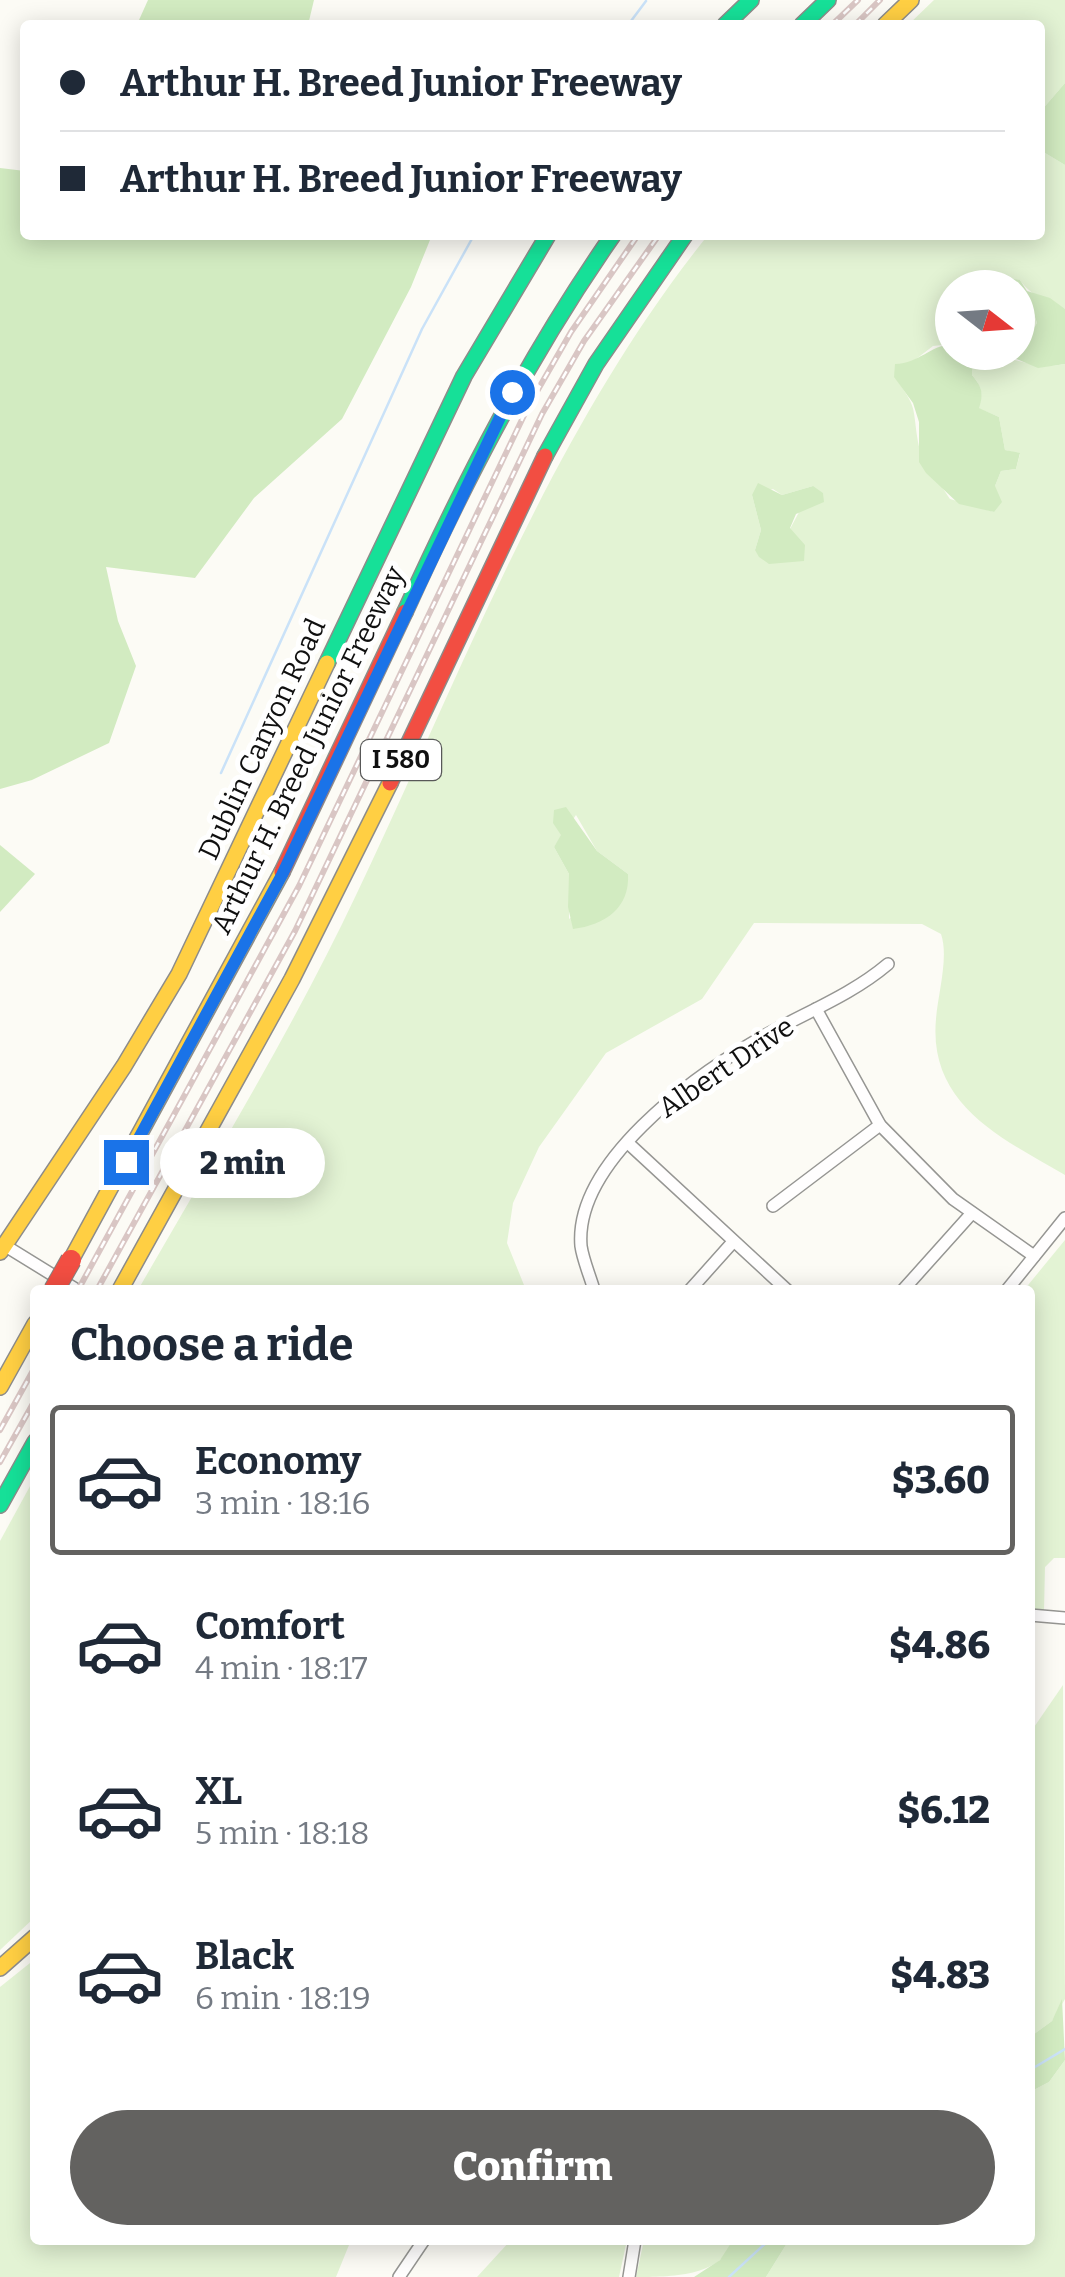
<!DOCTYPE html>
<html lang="en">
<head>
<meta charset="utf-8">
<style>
  :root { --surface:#fff; --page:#f6f6f7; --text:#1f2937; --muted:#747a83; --line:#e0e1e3; --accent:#636260 }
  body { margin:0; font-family:Bitter,serif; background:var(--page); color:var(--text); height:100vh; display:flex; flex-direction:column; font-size:38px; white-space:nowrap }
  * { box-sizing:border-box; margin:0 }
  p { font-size:32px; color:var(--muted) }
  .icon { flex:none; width:55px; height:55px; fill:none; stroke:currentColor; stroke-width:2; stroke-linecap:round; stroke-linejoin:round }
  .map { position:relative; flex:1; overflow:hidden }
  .sheet { position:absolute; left:30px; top:1285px; width:1005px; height:960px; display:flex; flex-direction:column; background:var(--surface); border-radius:10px; box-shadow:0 5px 25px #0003 }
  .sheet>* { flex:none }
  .banner { position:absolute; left:20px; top:20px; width:1025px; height:220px; border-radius:10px; box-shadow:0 5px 25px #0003; display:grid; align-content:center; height:220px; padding:0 40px; background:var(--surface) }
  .needle { width:65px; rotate:107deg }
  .controls { position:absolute; left:935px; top:270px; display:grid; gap:20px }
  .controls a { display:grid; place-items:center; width:100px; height:100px; border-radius:50%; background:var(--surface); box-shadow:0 5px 25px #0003; font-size:50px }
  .end { position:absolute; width:45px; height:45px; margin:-22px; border:12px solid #1a73e8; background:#fff; box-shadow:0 0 0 5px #fff }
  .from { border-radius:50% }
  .bubble { position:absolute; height:70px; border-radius:35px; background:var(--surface); box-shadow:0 5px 25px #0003; font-size:32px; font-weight:800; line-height:70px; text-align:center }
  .banner b { display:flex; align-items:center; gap:35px; height:95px; font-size:38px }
  .banner b+b { border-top:2px solid var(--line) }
  .banner i { width:25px; height:25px; background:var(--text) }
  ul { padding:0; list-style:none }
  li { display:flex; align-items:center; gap:30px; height:150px; margin:0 20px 15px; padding:0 20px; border:5px solid transparent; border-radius:10px }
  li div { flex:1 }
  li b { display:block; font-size:38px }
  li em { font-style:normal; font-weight:800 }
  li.current { border-color:var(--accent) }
  li>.icon { width:90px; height:90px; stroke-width:1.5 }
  h2 { padding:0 40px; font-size:45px; line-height:120px }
  .button { display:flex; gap:20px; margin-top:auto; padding:20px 40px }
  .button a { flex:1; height:115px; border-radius:60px; background:var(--accent); color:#fff; font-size:40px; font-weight:800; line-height:115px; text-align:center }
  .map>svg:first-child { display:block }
  .green { fill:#e3f3d4; fill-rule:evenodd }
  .forest { fill:#d2ebc1 }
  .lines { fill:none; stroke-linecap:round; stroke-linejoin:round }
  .stream { stroke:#cae2f8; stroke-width:2.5 }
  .street-casing { stroke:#969693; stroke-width:14 }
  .fast-casing { stroke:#8d8c8a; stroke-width:18 }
  .slow-casing { stroke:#8d8c8a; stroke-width:18 }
  .jam-casing { stroke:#8d8c8a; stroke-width:18 }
  .street { stroke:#fffefe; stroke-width:11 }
  .fast { stroke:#16e098; stroke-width:15 }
  .slow { stroke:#ffcf43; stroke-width:15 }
  .jam { stroke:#f24e42; stroke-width:15 }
  .rail-casing { stroke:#d9c6c4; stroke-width:6 }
  .rail { stroke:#fff; stroke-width:2.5; stroke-dasharray:8; stroke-linecap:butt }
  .jam-bridge-casing { stroke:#848380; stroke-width:22; stroke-linecap:butt }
  .jam-bridge { stroke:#f24e42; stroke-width:20 }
  .route { stroke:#1a73e8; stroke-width:12 }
  .labels { text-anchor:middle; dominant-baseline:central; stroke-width:10; stroke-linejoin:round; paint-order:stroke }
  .shield { fill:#fff; stroke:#585858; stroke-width:2.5 }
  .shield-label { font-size:25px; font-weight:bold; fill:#101010 }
  .street-label { font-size:28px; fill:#101010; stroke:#fff }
</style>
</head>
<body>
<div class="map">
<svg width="1065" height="2277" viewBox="0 0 1065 2277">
  <rect width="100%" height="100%" fill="#fcfbf5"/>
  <!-- green -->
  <g class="green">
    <path d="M934,0H1065V83L1040,112V25H908Z"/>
    <path d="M1040,150L1065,165V309C1051,306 1028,293 1020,280L1001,287L952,288V344L933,346L894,376C918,410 912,404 918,442C921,460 940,483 950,499L994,512L995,486L1001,471L1016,469L1020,454L1005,450L999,417L978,408C984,394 982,387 972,375L974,353C1008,353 1030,371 1065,364V1175C1003,1139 928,1105 936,1019C938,994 949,957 941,934L922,924L754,923L702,999L606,1053L539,1147L513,1203L507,1243L526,1290H138C213,1159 293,1029 357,893C464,668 551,431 708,235H1040ZM813,486L790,529L755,550L761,530L752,495L773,489L782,495ZM576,815L597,851L628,874L569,919V874L554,847Z"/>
    <path d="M1018,305H1031L1037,323L1031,332L1018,327Z"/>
    <path d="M1065,1240V1558H1054L1045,1567L1044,1611L1030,1609V1290H1024Z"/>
    <path d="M35,1477V1917L0,1950V1541Z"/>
    <path d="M1063,1685L1065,1999L1052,2021L1030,2037V1733Z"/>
    <path d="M35,1959V2240H351L336,2277H0V1987Z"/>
    <path d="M1065,2060V2277H766L789,2240H1030V2092L1049,2082Z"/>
    <path d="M511,2240H627L619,2277H477Z"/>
    <path d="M644,2240H733C723,2277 668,2277 636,2277Z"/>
  </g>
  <!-- forest -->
  <g class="forest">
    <path d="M148,0H314L308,25H147L139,20Z"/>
    <path d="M1065,83V165L1040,150V112Z"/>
    <path d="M0,168L25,171V235H432L411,287L342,419L254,498L195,578L106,567L118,621L136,666L109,743L32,780L0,789Z"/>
    <path d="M1007,278L1020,280L1027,291L1050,298L1065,309V364L1038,368L1002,353L1018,352V327L1031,332L1037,323L1031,305H1018V288L977,287H1001Z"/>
    <path d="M952,344V352L974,353L972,375C982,387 984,393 979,408L999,417L1005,450L1020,453L1016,469L1001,471L995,486L1002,502L994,512L959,504L926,473L919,462V422L913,403L894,377L895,364C920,363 929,346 952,344Z"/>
    <path d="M758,483L782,495L813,486L823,493L824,502L796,514L790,528L805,545L804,561L769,564L759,557L755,550L761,530L752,495Z"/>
    <path d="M566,807L597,851L628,874C630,908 605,925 573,929L568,907L569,874L554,847L561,835L553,823L554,810Z"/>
    <path d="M0,845L35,874L0,912Z"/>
    <path d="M1062,1999L1065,2060L1049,2082L1030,2092V2037L1052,2021Z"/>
    <path d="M733,2240H789L766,2277H694L720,2260Z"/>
  </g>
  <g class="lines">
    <!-- stream -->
    <g class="stream">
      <path d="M628,25L646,1"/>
      <path d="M221,773L422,329L474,235"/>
      <path d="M1030,2070L1065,2049"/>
      <path d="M729,2277L769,2240"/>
    </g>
    <!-- street casing -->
    <g class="street-casing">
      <g id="street">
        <path d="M816,1009L880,1125L953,1199L1034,1256"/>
        <path d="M628,1143L787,1290"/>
        <path d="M773,1206L880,1125"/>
        <path d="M4,1245L77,1290"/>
        <path d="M594,1290C590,1276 583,1260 581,1246C574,1163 693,1077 757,1040C801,1014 849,997 888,964"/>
        <path d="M690,1290L732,1243"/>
        <path d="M903,1290L972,1213"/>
        <path d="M1007,1290L1065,1218"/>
        <path d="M1030,1615L1065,1618"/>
        <path d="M399,2277L424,2240"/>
        <path d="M629,2277L635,2240"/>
      </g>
    </g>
    <!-- fast casing -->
    <g class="fast-casing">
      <g id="fast">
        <path d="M725,25L751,0"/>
        <path d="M802,25L828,0"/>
        <path d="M545,456L596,364L685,235"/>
        <path d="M405,612C465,480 530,354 613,235"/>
        <path d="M327,663L464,376L548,235"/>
        <path d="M0,1505L35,1442"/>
      </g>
    </g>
    <!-- slow casing -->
    <g class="slow-casing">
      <g id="slow">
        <path d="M885,25L911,0"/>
        <path d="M0,1252L124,1066L179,974L327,663"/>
        <path d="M71,1260L282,872"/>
        <path d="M120,1290L292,979L390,783"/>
        <path d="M0,1387L35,1324"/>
        <path d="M0,1968L35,1937"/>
      </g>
    </g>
    <!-- jam casing -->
    <g class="jam-casing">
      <g id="jam">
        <path d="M390,783L545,456"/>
        <path d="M282,872L405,612"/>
      </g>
    </g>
    <!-- street -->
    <use href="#street" class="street"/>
    <!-- fast -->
    <use href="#fast" class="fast"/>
    <!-- slow -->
    <use href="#slow" class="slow"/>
    <!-- jam -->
    <use href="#jam" class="jam"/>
    <!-- rail casing -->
    <g class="rail-casing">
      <g id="rail">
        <path d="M832,25L858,0"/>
        <path d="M855,25L880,0"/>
        <path d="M78,1290L299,886L528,407L571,332L638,235"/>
        <path d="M97,1290L295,931L542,414L584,341L659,235"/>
        <path d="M0,1430L35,1367"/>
        <path d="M0,1462L35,1400"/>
      </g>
    </g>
    <!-- rail -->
    <use href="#rail" class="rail"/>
    <!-- jam-bridge casing -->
    <g class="jam-bridge-casing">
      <path id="jam-bridge" d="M54,1290L71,1260"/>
    </g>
    <!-- jam-bridge -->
    <use href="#jam-bridge" class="jam-bridge"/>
  </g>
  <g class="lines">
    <!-- route -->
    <path class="route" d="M126,1162L282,875L512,392"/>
  </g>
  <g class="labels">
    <!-- shield labels -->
    <rect class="shield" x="361" y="740" width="80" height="40" rx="8"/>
    <g class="shield-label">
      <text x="401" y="760">I 580</text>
    </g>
    <!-- street labels -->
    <g class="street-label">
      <text transform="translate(262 739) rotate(-65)">Dublin Canyon Road</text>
      <text transform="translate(308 750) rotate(-64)">Arthur H. Breed Junior Freeway</text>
      <text transform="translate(726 1067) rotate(-34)">Albert Drive</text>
    </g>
  </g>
</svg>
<div class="controls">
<a><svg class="needle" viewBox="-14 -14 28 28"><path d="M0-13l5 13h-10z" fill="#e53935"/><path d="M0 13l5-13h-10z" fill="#747a83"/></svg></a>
</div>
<i class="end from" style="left:512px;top:392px"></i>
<i class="end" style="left:126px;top:1162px"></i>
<div class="bubble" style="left:160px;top:1128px;width:165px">2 min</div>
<div class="banner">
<b><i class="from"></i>Arthur H. Breed Junior Freeway</b>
<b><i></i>Arthur H. Breed Junior Freeway</b>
</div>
<section class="sheet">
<h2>Choose a ride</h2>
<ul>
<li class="current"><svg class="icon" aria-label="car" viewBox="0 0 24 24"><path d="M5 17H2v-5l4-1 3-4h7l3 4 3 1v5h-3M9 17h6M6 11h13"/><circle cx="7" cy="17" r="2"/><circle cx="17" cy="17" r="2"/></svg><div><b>Economy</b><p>3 min · 18:16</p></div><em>$3.60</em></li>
<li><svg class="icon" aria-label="car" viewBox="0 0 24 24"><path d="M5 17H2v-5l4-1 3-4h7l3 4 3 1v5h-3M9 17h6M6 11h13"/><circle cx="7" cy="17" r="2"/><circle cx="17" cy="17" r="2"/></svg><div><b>Comfort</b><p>4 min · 18:17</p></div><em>$4.86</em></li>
<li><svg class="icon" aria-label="car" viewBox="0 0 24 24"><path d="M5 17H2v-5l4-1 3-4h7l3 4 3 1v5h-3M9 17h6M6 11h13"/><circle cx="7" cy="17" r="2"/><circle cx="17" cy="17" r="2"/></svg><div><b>XL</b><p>5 min · 18:18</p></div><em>$6.12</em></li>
<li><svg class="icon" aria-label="car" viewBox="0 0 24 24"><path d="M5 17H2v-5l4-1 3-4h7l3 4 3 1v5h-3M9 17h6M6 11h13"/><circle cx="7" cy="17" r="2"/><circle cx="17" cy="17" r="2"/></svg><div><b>Black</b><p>6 min · 18:19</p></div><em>$4.83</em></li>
</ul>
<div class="button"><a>Confirm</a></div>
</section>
</div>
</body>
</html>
